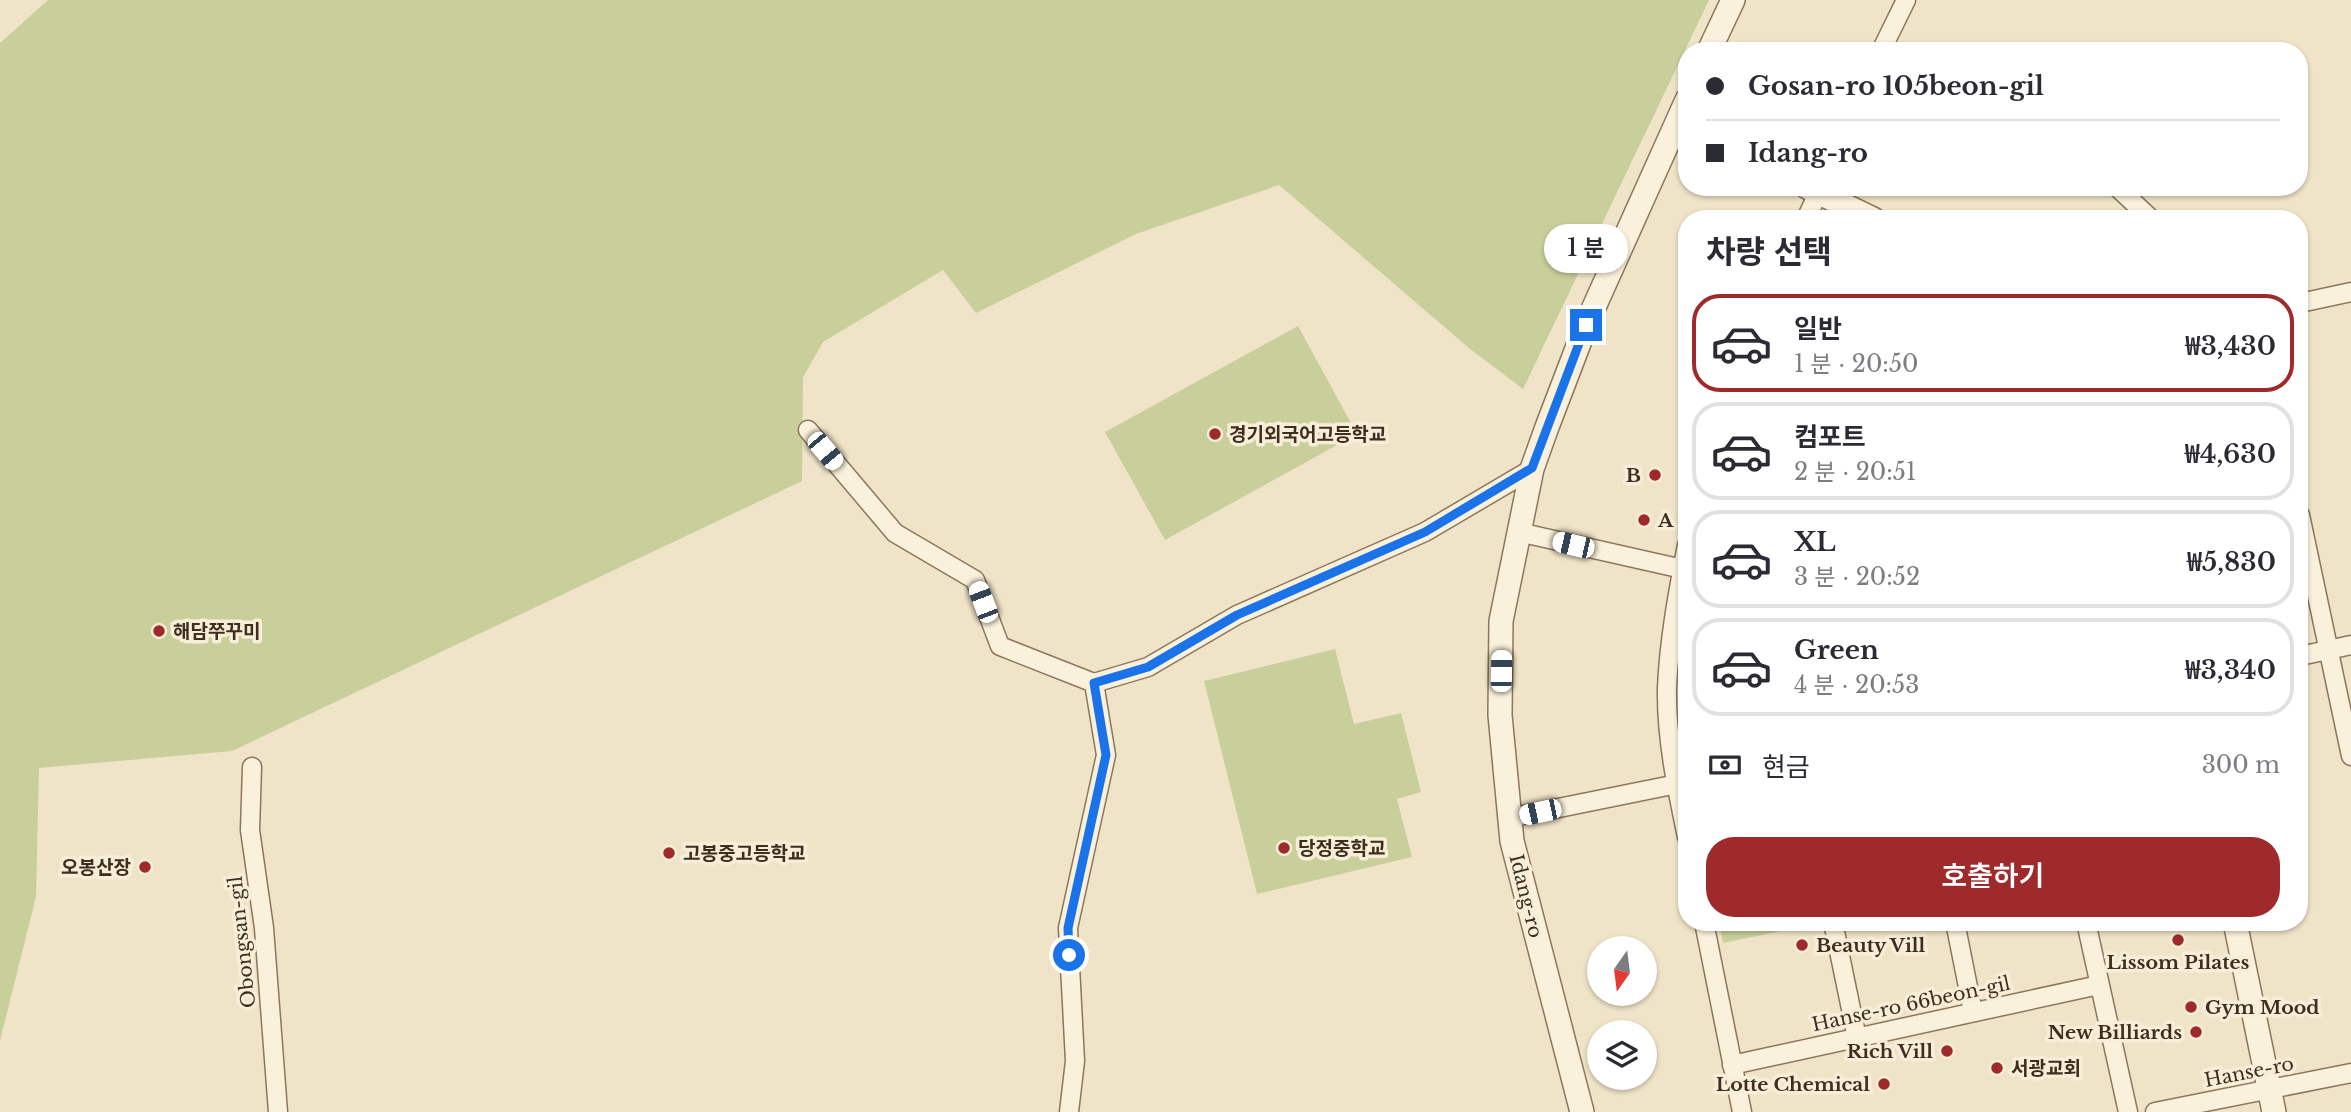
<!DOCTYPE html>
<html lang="ko">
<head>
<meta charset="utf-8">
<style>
  :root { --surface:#fff; --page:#f7f7f7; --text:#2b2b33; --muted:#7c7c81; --line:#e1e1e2; --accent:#9e2a2b }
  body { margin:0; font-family:"Libre Baskerville","Noto Sans KR",serif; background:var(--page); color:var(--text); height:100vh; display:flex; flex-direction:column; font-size:26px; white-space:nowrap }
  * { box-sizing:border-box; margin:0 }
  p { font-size:23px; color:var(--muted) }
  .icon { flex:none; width:38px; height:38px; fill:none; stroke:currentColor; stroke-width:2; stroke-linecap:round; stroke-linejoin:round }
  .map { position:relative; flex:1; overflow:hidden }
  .details { position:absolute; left:1678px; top:210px; width:630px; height:721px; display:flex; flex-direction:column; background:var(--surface); border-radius:28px; box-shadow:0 2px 5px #0004 }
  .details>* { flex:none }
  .guide { position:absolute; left:1678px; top:42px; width:630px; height:154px; border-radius:28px; box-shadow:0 2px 5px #0004; display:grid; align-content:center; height:154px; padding:0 28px; background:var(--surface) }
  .needle { width:46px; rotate:194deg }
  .controls { position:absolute; left:1587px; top:936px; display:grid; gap:14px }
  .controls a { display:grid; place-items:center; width:70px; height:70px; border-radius:50%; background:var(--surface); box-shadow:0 2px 5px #0004; font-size:35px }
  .end { position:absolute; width:32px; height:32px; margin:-16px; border:9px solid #1a73e8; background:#fff; box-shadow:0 0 0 4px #fff }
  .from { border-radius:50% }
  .bubble { position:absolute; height:49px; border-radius:24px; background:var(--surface); box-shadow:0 2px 5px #0004; font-size:23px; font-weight:600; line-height:49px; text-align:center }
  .car { position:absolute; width:21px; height:42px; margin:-21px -10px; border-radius:9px; box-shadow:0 0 5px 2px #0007; background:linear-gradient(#fff 24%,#345 0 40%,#fff 0 76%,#345 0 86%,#fff 0) }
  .guide b { display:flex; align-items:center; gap:24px; height:66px; font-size:26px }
  .guide b+b { border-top:2px solid var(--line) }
  .guide i { width:18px; height:18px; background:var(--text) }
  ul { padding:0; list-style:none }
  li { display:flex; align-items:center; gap:21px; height:98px; margin:0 14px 10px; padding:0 14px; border:4px solid var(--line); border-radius:28px }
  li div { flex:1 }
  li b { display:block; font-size:26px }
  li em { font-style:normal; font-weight:600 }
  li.on { border-color:var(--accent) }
  li>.icon { width:63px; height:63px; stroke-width:1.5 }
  h2 { padding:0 28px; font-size:32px; line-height:84px }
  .pay { display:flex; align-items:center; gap:18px; height:77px; padding:0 28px; font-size:26px }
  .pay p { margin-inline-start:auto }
  .primary-button { display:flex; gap:14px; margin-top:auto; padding:14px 28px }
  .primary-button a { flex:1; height:80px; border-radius:28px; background:var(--accent); color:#fff; font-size:28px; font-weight:600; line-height:80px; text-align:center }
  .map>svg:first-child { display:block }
  .green { fill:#c9cf9b }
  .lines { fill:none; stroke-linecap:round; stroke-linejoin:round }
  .minor-casing { stroke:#8d765c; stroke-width:21 }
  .tertiary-casing { stroke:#8d765c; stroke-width:26 }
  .minor { stroke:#faf1dc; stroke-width:18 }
  .tertiary { stroke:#faf1dc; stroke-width:23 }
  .route { stroke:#1a73e8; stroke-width:9 }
  .poi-dot { fill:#9e2a2b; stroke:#f7eed8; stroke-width:2.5 }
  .labels { text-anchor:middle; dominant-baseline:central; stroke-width:7; stroke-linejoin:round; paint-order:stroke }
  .poi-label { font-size:19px; font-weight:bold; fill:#3d2e20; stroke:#f7eed8; text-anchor:start }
  .street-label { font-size:19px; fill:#3d2e20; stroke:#f7eed8 }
</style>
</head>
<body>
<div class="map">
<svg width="2351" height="1112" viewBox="0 0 2351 1112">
  <rect width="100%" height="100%" fill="#f0e4c8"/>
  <!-- green -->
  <g class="green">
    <path d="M48,0H1709L1523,389L1470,349L1279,185L1136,234L976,313L943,270L823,342L803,377L802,481L232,751L39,768L36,897L0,1041V43Z"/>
    <path d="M1298,326L1357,434L1165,540L1105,432Z"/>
    <path d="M1335,649L1354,724L1401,713L1421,792L1397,799L1412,857L1257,894L1204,681Z"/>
    <path d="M1719,922H1820V923L1723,943Z"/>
  </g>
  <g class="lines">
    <!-- minor casing -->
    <g class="minor-casing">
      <g id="minor">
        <path d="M1881,51L1906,0"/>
        <path d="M2117,187L2151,219"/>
        <path d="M1806,219L1821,187"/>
        <path d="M2300,303L2351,292"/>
        <path d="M808,430L895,533L975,580L1000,646L1094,683L1106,755L1068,928L1075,1061L1069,1112"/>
        <path d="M2300,515L2351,756"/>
        <path d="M1518,532L1687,570"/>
        <path d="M1687,545C1678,592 1669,640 1667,688C1666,738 1677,789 1687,837"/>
        <path d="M2300,656L2351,645"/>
        <path d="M1094,683L1148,667L1237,615L1425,532L1532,469"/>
        <path d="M252,767L250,830L264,928L278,1112"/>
        <path d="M1509,818L1687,782"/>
        <path d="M1704,922L1742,1112"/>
        <path d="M1833,922L1857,1038"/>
        <path d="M1955,922L1973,1012"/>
        <path d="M2086,922L2128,1112"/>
        <path d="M1732,1065L2099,985"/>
        <path d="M2155,1112L2351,1073"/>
      </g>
    </g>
    <!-- tertiary casing -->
    <g class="tertiary-casing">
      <g id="tertiary">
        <path d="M1709,51L1733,0"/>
        <path d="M1807,187L1873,219"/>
        <path d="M2235,922L2274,1112"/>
        <path d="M1582,1112L1512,841L1500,715L1501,621L1532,469L1547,427L1586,325L1687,100"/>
      </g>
    </g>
    <!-- minor -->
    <use href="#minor" class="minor"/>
    <!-- tertiary -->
    <use href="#tertiary" class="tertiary"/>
  </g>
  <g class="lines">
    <!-- route -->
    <path class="route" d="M1069,955L1068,928L1106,755L1094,683L1148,667L1237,615L1425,532L1532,468L1586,325"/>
  </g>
  <!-- markers -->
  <g class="poi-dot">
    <circle cx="1215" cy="434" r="7"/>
    <circle cx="1655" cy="475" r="7"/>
    <circle cx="1644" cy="520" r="7"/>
    <circle cx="159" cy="631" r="7"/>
    <circle cx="1284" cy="848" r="7"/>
    <circle cx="669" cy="853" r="7"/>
    <circle cx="145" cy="867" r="7"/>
    <circle cx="2178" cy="940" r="7"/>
    <circle cx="1802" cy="945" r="7"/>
    <circle cx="2191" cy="1007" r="7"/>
    <circle cx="2196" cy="1032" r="7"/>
    <circle cx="1947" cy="1051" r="7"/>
    <circle cx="1997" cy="1068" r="7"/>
    <circle cx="1884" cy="1084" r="7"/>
  </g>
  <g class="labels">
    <!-- poi labels -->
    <g class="poi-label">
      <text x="1229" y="434">경기외국어고등학교</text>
      <text x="1641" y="475" text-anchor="end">B</text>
      <text x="1658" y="520">A</text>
      <text x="173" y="631">해담쭈꾸미</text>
      <text x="1298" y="848">당정중학교</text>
      <text x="683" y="853">고봉중고등학교</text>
      <text x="131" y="867" text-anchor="end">오봉산장</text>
      <text x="1816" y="945">Beauty Vill</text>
      <text x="2178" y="962" text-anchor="middle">Lissom Pilates</text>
      <text x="2205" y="1007">Gym Mood</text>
      <text x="2182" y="1032" text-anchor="end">New Billiards</text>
      <text x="1933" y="1051" text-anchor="end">Rich Vill</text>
      <text x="2011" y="1068">서광교회</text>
      <text x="1870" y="1084" text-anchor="end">Lotte Chemical</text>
    </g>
    <!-- street labels -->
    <g class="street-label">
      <text transform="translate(1526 896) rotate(76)">Idang-ro</text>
      <text transform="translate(242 942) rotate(-96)">Obongsan-gil</text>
      <text transform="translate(1911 1004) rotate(-12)">Hanse-ro 66beon-gil</text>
      <text transform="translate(2249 1072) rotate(-11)">Hanse-ro</text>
    </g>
  </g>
</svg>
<div class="controls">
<a><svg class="needle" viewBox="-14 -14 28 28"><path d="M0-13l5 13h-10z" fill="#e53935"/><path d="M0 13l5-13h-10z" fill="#7c7c81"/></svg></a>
<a><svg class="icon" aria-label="layers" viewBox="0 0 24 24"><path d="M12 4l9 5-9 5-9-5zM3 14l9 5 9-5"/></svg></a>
</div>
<i class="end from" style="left:1069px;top:955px"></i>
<i class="end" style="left:1586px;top:325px"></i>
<div class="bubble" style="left:1544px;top:224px;width:84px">1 분</div>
<i class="car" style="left:825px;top:451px;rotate:140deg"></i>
<i class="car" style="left:1573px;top:545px;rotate:283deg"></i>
<i class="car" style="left:983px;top:602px;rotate:339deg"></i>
<i class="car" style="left:1501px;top:671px;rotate:1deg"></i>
<i class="car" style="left:1540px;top:812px;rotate:258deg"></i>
<div class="guide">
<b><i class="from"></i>Gosan-ro 105beon-gil</b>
<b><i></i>Idang-ro</b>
</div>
<section class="details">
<h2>차량 선택</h2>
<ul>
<li class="on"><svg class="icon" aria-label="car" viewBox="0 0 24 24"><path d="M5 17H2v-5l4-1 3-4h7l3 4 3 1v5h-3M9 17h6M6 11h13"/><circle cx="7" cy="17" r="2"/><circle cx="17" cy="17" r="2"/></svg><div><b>일반</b><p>1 분 · 20:50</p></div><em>₩3,430</em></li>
<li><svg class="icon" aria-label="car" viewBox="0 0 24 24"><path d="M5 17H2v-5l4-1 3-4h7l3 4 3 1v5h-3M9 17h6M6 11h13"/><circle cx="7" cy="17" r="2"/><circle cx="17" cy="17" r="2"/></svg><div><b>컴포트</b><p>2 분 · 20:51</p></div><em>₩4,630</em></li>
<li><svg class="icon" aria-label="car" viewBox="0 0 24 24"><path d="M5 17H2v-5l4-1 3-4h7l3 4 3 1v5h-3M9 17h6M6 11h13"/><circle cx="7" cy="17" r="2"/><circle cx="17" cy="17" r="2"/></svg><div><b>XL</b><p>3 분 · 20:52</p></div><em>₩5,830</em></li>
<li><svg class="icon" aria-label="car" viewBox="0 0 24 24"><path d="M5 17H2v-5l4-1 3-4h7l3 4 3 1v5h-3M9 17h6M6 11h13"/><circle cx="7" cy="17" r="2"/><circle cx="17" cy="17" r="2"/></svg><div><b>Green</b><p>4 분 · 20:53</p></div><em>₩3,340</em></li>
</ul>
<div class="pay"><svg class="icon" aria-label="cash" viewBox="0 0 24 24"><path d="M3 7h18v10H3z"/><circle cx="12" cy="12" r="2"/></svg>현금<p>300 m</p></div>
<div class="primary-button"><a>호출하기</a></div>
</section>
</div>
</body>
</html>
